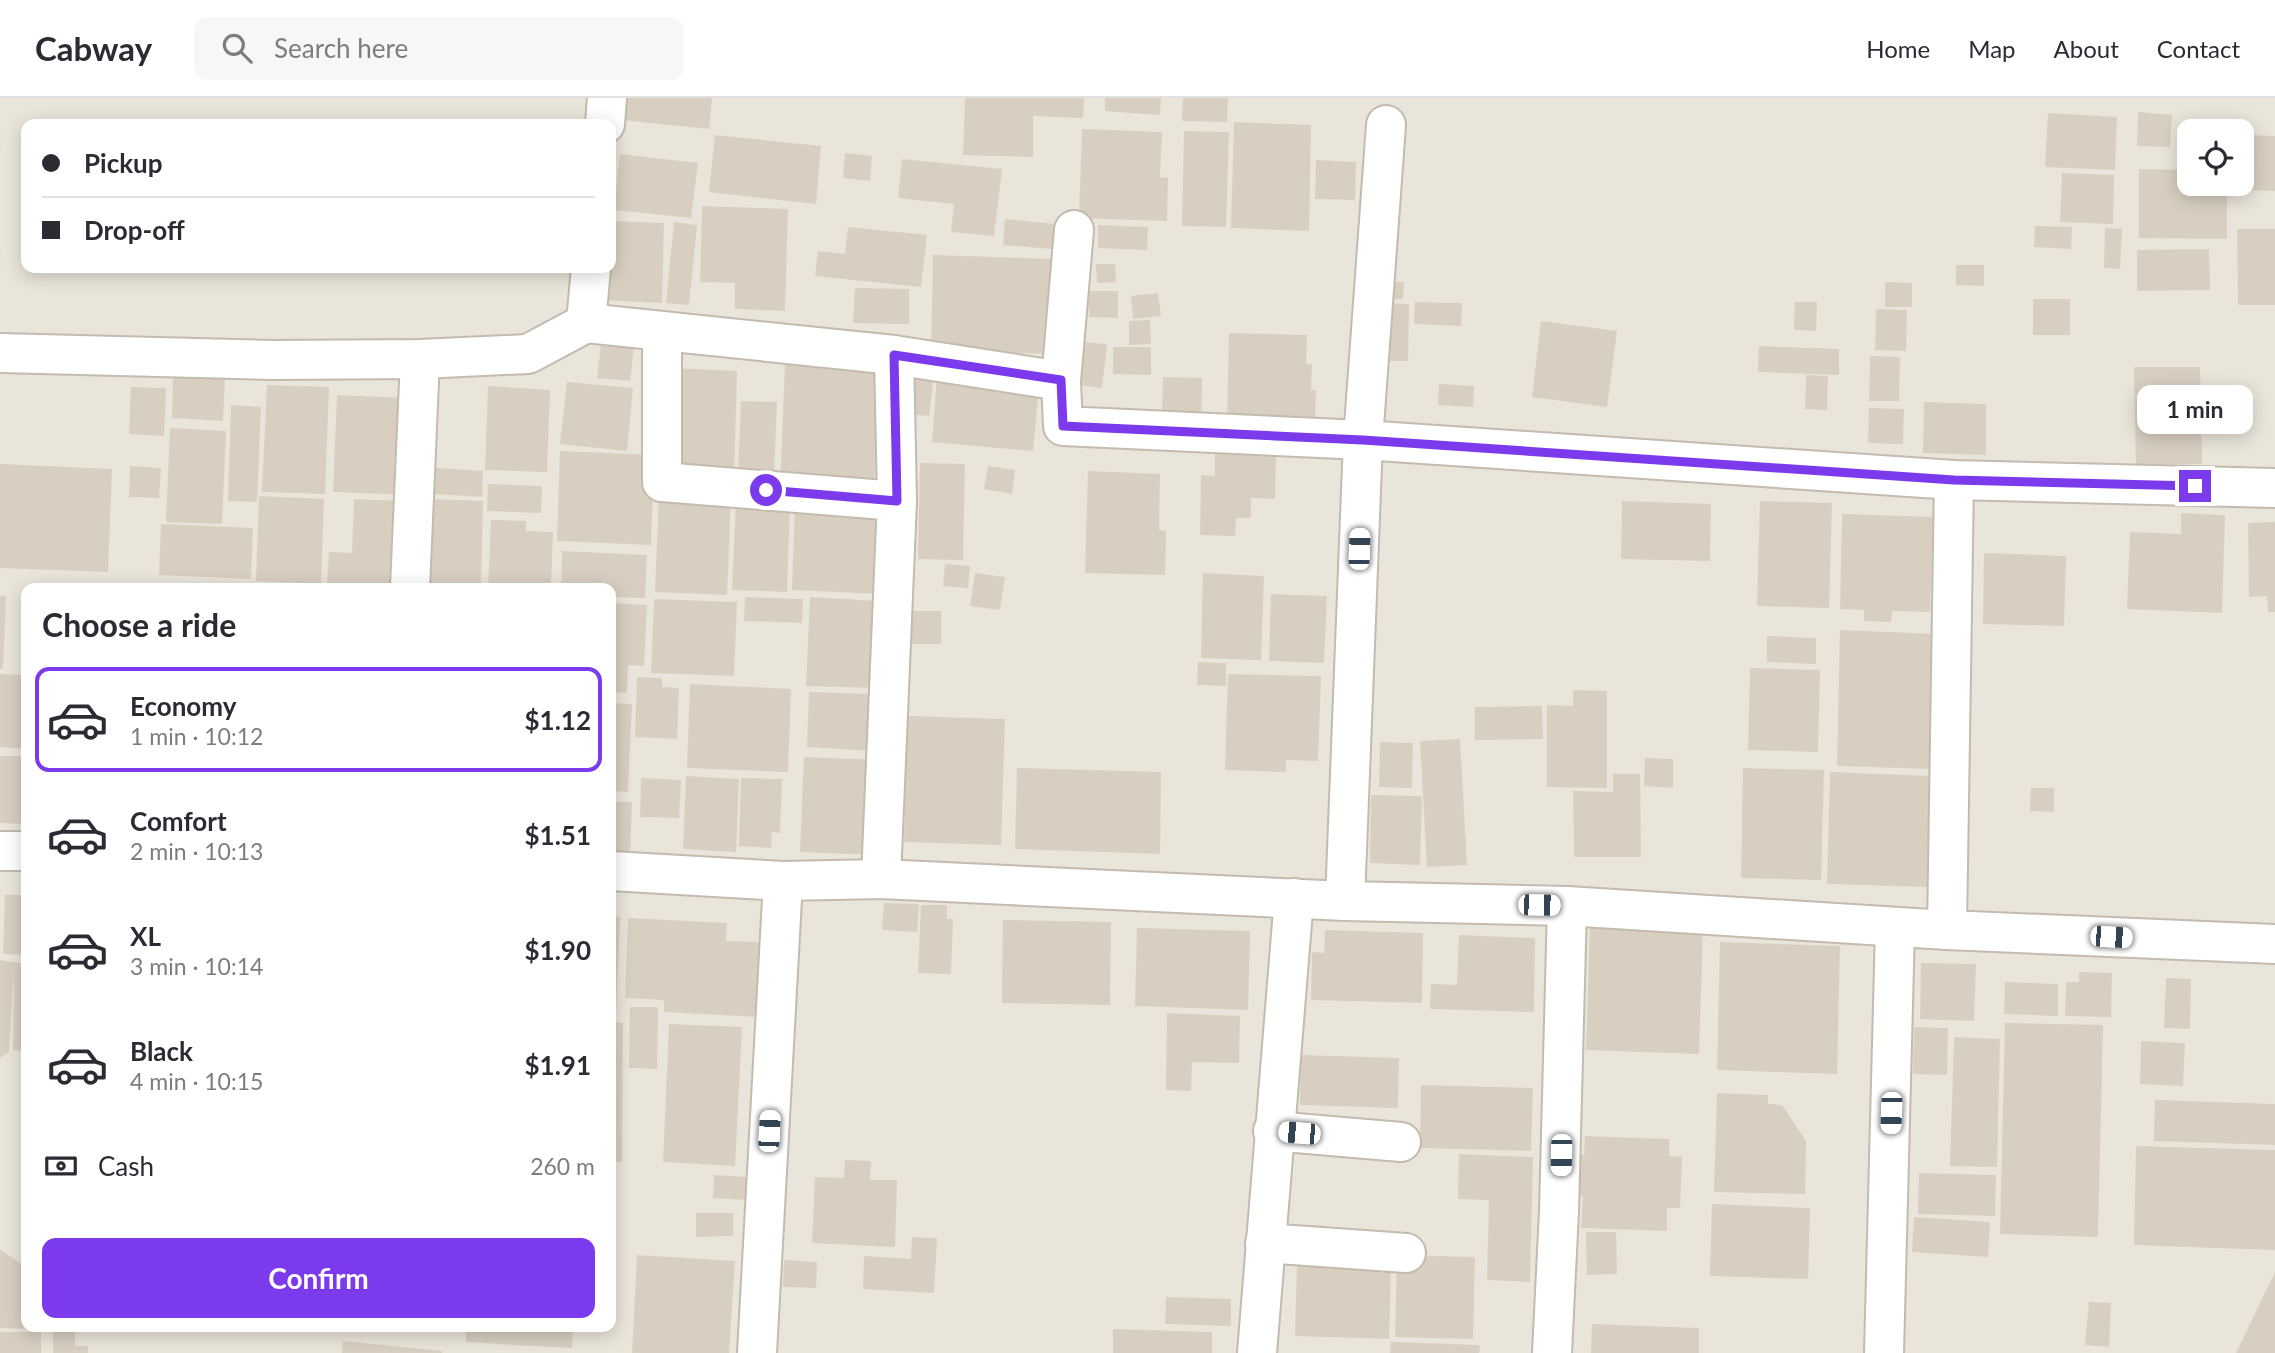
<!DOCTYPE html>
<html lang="en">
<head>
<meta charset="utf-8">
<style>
  :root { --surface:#fff; --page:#f7f7f7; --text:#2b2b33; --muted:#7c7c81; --line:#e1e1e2; --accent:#7c3aed }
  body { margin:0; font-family:Lato,sans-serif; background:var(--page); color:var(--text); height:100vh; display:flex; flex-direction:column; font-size:26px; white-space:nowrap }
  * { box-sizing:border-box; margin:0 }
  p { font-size:23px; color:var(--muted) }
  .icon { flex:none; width:38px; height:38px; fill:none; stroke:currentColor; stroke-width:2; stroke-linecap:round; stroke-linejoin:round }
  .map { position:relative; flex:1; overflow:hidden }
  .panel { position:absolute; left:21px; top:485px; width:595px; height:749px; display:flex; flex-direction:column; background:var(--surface); border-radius:14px; box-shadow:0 4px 18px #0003 }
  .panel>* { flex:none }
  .banner { position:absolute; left:21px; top:21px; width:595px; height:154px; border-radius:14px; box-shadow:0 4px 18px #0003; display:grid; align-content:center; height:154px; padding:0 21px; background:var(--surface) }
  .controls { position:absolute; left:2177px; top:21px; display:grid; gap:14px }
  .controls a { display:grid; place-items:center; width:77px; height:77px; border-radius:14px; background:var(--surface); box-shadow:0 4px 18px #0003; font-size:35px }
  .end { position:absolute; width:32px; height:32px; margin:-16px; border:9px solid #7c3aed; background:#fff; box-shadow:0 0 0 4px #fff }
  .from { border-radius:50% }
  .bubble { position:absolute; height:49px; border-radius:14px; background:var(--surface); box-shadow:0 4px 18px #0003; font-size:23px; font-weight:700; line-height:49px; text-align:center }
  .car { position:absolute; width:21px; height:42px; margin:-21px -10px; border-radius:9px; box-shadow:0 0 5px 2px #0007; background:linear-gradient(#fff 24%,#345 0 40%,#fff 0 76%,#345 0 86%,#fff 0) }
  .banner b { display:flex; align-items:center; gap:24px; height:66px; font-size:26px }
  .banner b+b { border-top:2px solid var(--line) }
  .banner i { width:18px; height:18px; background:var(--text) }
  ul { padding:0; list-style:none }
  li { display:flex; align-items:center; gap:21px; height:105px; margin:0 14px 10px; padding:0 7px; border:4px solid transparent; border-radius:14px }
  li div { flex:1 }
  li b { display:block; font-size:26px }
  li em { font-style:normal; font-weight:700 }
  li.selected { border-color:var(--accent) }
  li>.icon { width:63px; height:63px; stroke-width:1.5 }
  h2 { padding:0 21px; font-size:32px; line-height:84px }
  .pay { display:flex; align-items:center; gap:18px; height:77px; padding:0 21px; font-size:26px }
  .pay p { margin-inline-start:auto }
  .cta { display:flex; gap:14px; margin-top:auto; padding:14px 21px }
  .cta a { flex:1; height:80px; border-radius:14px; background:var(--accent); color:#fff; font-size:28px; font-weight:700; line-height:80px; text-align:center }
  header { display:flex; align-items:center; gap:42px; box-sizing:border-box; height:98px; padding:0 35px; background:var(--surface); border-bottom:2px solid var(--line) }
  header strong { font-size:33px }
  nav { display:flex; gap:38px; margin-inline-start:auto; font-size:24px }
  .search { width:490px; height:63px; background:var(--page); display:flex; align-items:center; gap:18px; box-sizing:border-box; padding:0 24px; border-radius:14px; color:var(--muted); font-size:26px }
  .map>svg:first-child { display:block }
  .residential { fill:#eae5da; fill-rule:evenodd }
  .building { fill:#d8cfc1 }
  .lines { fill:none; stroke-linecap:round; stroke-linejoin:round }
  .minor-casing { stroke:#c2bbae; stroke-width:42 }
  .minor { stroke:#fff; stroke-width:38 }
  .route { stroke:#7c3aed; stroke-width:9 }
</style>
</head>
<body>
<header>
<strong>Cabway</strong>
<div class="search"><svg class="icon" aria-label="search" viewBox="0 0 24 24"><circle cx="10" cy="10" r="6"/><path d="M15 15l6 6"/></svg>Search here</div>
<nav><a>Home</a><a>Map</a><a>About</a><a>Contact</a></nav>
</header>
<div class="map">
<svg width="2275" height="1255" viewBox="0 0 2275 1255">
  <rect width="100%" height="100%" fill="#f6f3ec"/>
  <!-- residential -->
  <path class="residential" d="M0,0H2275V1255H0ZM26,26H611V170H26ZM2189,33H2242V86H2189ZM26,490H611V1228H26Z"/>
  <!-- building -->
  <g class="building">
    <path d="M623,0H712L709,31L621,22Z"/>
    <path d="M965,0H1084L1083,20L1033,18V59L963,57Z"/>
    <path d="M1105,0H1161L1160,17L1105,13Z"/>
    <path d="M1183,0H1228L1227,24L1182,23Z"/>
    <path d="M2138,14L2172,17L2170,49L2137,48Z"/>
    <path d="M2048,15L2117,19L2115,72L2045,69Z"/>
    <path d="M1234,24L1311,27L1309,133L1231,130Z"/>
    <path d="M1082,31L1162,34L1160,79L1168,80L1167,123L1079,120Z"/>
    <path d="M1184,33L1229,34L1226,129L1182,128Z"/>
    <path d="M715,37L821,48L816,106L709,94Z"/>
    <path d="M2245,37L2275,38V93L2244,92Z"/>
    <path d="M845,55L872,58L870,83L843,80Z"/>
    <path d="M620,56L698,65L691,120L614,112Z"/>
    <path d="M902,61L1002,71L994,138L951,134L954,106L898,100Z"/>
    <path d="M1316,62L1356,64L1355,102L1315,101Z"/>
    <path d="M2139,71L2189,72V86H2227V141L2139,140Z"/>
    <path d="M2062,75L2114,77L2113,126L2060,124Z"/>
    <path d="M702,108L788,111L785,213L735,211V185L700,184Z"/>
    <path d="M1005,121L1055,126L1052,151L1003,147Z"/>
    <path d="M611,123L664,125L662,205L602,202V170H611Z"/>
    <path d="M674,124L697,127L689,207L666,205Z"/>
    <path d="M1098,127L1148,129L1147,152L1098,150Z"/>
    <path d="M2035,128L2072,129L2071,151L2034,149Z"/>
    <path d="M848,129L927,137L921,189L815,178L818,153L845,156Z"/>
    <path d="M2105,130L2122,131L2120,171L2104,170Z"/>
    <path d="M2237,131H2275V207H2238Z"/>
    <path d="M2209,151L2210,192L2137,193V152Z"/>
    <path d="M933,157L1053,161L1051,256L931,252Z"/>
    <path d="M1096,166H1115L1116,184L1097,185Z"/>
    <path d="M1956,167H1984V188L1956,187Z"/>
    <path d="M1384,183L1404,184L1403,201H1384Z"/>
    <path d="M1885,184L1912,185V209H1885Z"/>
    <path d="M855,190L909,191V226L853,225Z"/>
    <path d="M1089,193H1118V220L1089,219Z"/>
    <path d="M1158,195L1161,218L1133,221L1131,198Z"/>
    <rect x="2033" y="201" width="37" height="36"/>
    <path d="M1415,204L1462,205L1461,228L1414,226Z"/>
    <path d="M1795,204H1817L1816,233L1794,232Z"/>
    <path d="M1386,205L1409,206L1408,263H1385Z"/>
    <path d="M1876,211L1907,212L1906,253L1875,252Z"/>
    <path d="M1150,222L1151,246L1129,247V223Z"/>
    <path d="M1541,223L1617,233L1607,309L1532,299Z"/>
    <path d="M1229,235L1307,237L1306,266H1312L1311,292H1316L1315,328L1227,325Z"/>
    <path d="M1080,244L1107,246L1102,290L1076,287Z"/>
    <path d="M601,246L634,249L630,283L597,280Z"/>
    <path d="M1759,248L1839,251V277L1758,274Z"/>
    <path d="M1113,249H1151V277L1113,276Z"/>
    <path d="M1870,258L1900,259L1899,303H1869Z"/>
    <path d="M785,265L878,269L874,394L780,390Z"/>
    <path d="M2134,269H2200L2202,366L2136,367Z"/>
    <path d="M673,270L737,273L734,379L669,376Z"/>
    <path d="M911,273L934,275L929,318L907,316Z"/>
    <path d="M1806,277L1828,278L1827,312L1805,311Z"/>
    <path d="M173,278L225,280L223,323L172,320Z"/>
    <path d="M937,278L1039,288L1033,353L932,344Z"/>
    <path d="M1163,279L1202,280L1201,322L1162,321Z"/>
    <path d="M567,284L633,290L627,353L560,346Z"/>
    <path d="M1439,286L1474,288L1473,309L1438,307Z"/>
    <path d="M267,287L329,289L325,396L262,394Z"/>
    <path d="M488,288L550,292L547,374L485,372Z"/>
    <path d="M131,289L166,290L164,338L129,336Z"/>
    <path d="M337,297L410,300L407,397L333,394Z"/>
    <path d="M741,303L777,304L774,378L738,377Z"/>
    <path d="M1924,304L1986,306V357L1923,355Z"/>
    <path d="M231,307L261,309L257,404L228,403Z"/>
    <path d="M1869,310L1904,311L1903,346L1868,345Z"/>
    <path d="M170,330L226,333L222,426L166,424Z"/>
    <path d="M560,353L654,357L651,447L557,443Z"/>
    <path d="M1215,356L1276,358L1275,401L1251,400V420H1236L1235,438L1200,437L1201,377L1215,378Z"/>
    <path d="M920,365L965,366L963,462L918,461Z"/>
    <path d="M0,366L112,371L108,474L0,470Z"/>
    <path d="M130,368L161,370L159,400L129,399Z"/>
    <path d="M988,368L1015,372L1012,396L984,391Z"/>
    <path d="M422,369L483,373L482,399L420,395Z"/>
    <path d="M1088,373L1160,376L1159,432L1166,433L1165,477L1085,475Z"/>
    <path d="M488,386L542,388L541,415L487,413Z"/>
    <path d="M659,396L731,399L727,497L655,494Z"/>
    <path d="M259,398L324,401L321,486L256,483Z"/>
    <path d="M354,401L404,403L401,489L327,486L329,454L352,455Z"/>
    <path d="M426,401L483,403L481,488L423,486Z"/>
    <path d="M736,402L790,404L787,494L732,492Z"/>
    <path d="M1622,403L1711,406L1710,463L1621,461Z"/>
    <path d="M1760,403L1832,405L1829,510L1757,508Z"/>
    <path d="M795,406L883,410L880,496L792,492Z"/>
    <path d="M2181,415L2225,417L2222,515L2127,511L2130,434L2181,436Z"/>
    <path d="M1842,416L1933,419L1930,514L1892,513L1891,524L1864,523V512L1840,511Z"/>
    <path d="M491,422L526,423V433L553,434L551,490H488Z"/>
    <path d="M2275,424V514H2268L2267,498L2249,499L2248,425Z"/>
    <path d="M161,426L253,430L251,481L159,477Z"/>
    <path d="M562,453L647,457L645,500L611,499V490H561Z"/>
    <path d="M1984,455L2066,458L2064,528L1983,526Z"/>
    <path d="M945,466L970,468L968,490L943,488Z"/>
    <path d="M975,475L1005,479L1000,512L970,508Z"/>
    <path d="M1203,475L1264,478L1261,562L1201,560Z"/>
    <path d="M1271,496L1327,498L1324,565L1269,563Z"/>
    <path d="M0,498H6L3,571H0Z"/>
    <path d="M745,499L803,501L802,525L744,523Z"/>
    <path d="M810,499L878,503L875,590L806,588Z"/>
    <path d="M654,501L737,504L734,578L651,575Z"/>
    <path d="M611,505L647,507L644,568L628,567L627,595L611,594Z"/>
    <path d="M911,513H941V546H910Z"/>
    <path d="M1840,532L1936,536L1933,671L1837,668Z"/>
    <path d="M1767,538L1816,540V566L1767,564Z"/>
    <path d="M1198,564L1226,565V588L1197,587Z"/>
    <path d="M1750,570L1820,572L1818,654L1748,652Z"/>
    <path d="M0,576L26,577V651L0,649Z"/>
    <path d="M1228,576L1321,578L1318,663L1286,662V674L1225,672Z"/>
    <path d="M637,579L662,580V589L679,590L677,641L635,639Z"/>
    <path d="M690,586L791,591L788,674L687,670Z"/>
    <path d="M1573,592L1607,593V690L1547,689V607L1573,608Z"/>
    <path d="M809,594L875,596L873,653L807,649Z"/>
    <path d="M611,605L632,606L628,694L611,693Z"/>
    <path d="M1542,608L1543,641L1475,642V609Z"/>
    <path d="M908,618L1005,621L1001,747L904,744Z"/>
    <path d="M1460,641L1467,767L1427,769L1420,643Z"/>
    <path d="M1380,644L1413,645L1412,690L1379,689Z"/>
    <path d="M0,658H26V726L0,725Z"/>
    <path d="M804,659L880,662L877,757L800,754Z"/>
    <path d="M1645,660L1673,661V690L1644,688Z"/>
    <path d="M1017,670L1161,674L1160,756L1015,751Z"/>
    <path d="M1743,670L1824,672L1821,782L1741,780Z"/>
    <path d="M1830,674L1931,678L1929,789L1827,786Z"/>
    <path d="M1613,676H1640L1641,759H1574L1573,693L1613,694Z"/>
    <path d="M686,678L739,681L736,754L683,751Z"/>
    <path d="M641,680L681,682L679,720L640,719Z"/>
    <path d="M741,680L782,681L780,735L772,734L771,750L739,748Z"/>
    <path d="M2031,690H2054V714L2030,713Z"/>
    <path d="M1371,697L1422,698L1420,767L1370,765Z"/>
    <path d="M611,704H632L630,754L611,753Z"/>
    <path d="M5,797H26V857L3,856Z"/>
    <path d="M884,805L919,806L917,834L882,832Z"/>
    <path d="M921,807H947V821H953L951,876L918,875Z"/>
    <path d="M611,818L620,819L616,917L611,920Z"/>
    <path d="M628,820L727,825L726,843L762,844L759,919L664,914V902L625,900Z"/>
    <path d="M1003,822L1111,824L1110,907L1002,905Z"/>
    <path d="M1590,827L1703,830L1699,956L1586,952Z"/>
    <path d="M1137,830L1250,833L1248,912L1135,908Z"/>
    <path d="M1325,832L1423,835L1422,905L1311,902L1312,854L1324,855Z"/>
    <path d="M1459,837L1535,840L1534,914L1430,911L1431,886L1457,887Z"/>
    <path d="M1720,844L1840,848L1837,976L1717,972Z"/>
    <path d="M0,862L26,866V953L13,952L14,870L9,954L0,960Z"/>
    <path d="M1921,865L1976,866L1974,923L1920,921Z"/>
    <path d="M2079,874L2112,875L2111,919L2065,918L2066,884H2079Z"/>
    <path d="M2166,880L2191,881L2190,931L2164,930Z"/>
    <path d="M2005,884L2058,886V918L2004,916Z"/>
    <path d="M630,909H658L657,971L629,970Z"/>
    <path d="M1167,915L1240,918L1239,965L1192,964L1191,993L1166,992Z"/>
    <path d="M611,924L623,925L622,1064H611Z"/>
    <path d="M2005,925L2103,927L2098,1139L2000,1136Z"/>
    <path d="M669,926L742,929L735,1068L663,1064Z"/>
    <path d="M1914,929L1948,930L1947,977L1913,976Z"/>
    <path d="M1954,939L2000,941L1997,1069L1950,1068Z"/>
    <path d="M2141,943L2185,945L2183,988L2140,986Z"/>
    <path d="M1301,957L1399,960L1398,1010L1300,1007Z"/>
    <path d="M1421,987L1533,990L1531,1053L1420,1050Z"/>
    <path d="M1717,995L1768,997V1006L1782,1007L1806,1043L1805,1096L1714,1094Z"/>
    <path d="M2155,1002L2275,1006V1047L2154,1043Z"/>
    <path d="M1585,1038L1669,1041V1058L1682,1059L1680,1110H1667V1133L1581,1130L1583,1098L1578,1099L1579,1056L1584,1057Z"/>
    <path d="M2136,1048L2275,1052V1152L2134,1147Z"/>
    <path d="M1459,1056L1533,1059L1530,1184L1487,1182L1489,1102L1458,1101Z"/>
    <path d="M845,1062L871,1063L870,1082H897L895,1149L812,1145L815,1079L844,1080Z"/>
    <path d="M1919,1075L1996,1077L1995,1118L1918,1116Z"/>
    <path d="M714,1077L747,1079L746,1102L713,1100Z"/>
    <path d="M1712,1106L1810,1110L1808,1181L1710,1178Z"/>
    <path d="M696,1115H733V1138L696,1139Z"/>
    <path d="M1914,1119L1990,1124L1988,1159L1912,1154Z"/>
    <path d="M1586,1134H1616L1617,1176L1587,1177Z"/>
    <path d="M912,1139L937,1140L934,1195L863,1191L864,1158L911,1161Z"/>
    <path d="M0,1151L26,1169L24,1200L26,1201V1231L0,1230Z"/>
    <path d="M637,1157L735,1163L729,1255H632Z"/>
    <path d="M1397,1157L1475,1159L1473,1241L1395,1239Z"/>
    <path d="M784,1162L817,1164L816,1190L783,1189Z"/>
    <path d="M1297,1166L1391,1168L1389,1241L1295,1238Z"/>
    <path d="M2275,1174V1255H2236Z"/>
    <path d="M1166,1199L1231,1201V1228L1165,1226Z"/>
    <path d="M2089,1204L2111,1205L2109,1249L2085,1247Z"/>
    <path d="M1592,1226L1699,1230V1255H1591Z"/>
    <path d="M53,1228H75V1248H88V1255H53Z"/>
    <path d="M466,1228H573L572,1250L466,1244Z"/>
    <path d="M1113,1231L1212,1234V1255H1113Z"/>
    <rect x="0" y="1234" width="41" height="21"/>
    <path d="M343,1243L442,1253V1255H342Z"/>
    <path d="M1391,1244L1480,1247L1479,1255H1390Z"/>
  </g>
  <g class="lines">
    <!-- minor casing -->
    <g class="minor-casing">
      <g id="minor">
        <path d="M605,26L607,0"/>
        <path d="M591,170L586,225L894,257L1061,283L1063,328L1363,342L1954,382L2275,390"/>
        <path d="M662,234V384L897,403"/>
        <path d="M0,255L272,262L420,261L528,256L586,225"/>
        <path d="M1061,283L1074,132"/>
        <path d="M410,490L420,261"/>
        <path d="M0,753H26"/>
        <path d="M611,773L783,783"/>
        <path d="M881,781L897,403L894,257"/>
        <path d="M1345,803L1363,342L1386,27"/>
        <path d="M1947,832L1954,382"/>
        <path d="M1273,1033L1401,1044"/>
        <path d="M1265,1145L1406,1155"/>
        <path d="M757,1255L783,783L881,781L1345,803L1567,808L1947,832L2275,846"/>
        <path d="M1257,1255L1294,800"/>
        <path d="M1552,1255L1559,1113L1567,808"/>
        <path d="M1884,1255L1895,829"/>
      </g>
    </g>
    <!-- minor -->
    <use href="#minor" class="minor"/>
  </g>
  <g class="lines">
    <!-- route -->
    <path class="route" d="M766,392L897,403L894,257L1061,282L1063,328L1363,342L1954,382L2195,388"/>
  </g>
</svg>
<div class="controls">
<a><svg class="icon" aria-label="locate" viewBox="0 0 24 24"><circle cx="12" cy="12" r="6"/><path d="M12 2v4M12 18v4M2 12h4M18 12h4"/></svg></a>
</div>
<i class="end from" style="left:766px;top:392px"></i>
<i class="end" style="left:2195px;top:388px"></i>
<div class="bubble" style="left:2137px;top:287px;width:116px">1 min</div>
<i class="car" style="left:1359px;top:451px;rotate:2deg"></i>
<i class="car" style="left:1539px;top:807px;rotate:91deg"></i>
<i class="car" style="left:2111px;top:839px;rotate:93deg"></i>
<i class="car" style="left:1891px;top:1015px;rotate:182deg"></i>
<i class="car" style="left:769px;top:1033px;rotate:3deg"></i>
<i class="car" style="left:1299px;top:1035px;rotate:275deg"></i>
<i class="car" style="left:1561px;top:1057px;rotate:181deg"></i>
<div class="banner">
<b><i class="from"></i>Pickup</b>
<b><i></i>Drop-off</b>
</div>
<section class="panel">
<h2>Choose a ride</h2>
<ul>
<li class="selected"><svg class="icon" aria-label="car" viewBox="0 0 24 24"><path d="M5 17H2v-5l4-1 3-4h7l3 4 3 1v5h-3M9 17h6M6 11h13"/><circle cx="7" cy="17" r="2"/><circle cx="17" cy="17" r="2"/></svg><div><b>Economy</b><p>1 min · 10:12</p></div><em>$1.12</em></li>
<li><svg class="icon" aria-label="car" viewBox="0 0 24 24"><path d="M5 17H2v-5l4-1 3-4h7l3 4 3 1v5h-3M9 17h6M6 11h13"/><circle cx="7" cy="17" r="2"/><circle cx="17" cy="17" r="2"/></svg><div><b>Comfort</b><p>2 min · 10:13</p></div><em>$1.51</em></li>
<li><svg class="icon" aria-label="car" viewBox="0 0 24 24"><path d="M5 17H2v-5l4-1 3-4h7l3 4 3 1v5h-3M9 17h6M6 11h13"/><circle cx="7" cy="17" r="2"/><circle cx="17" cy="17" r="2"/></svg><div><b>XL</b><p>3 min · 10:14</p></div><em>$1.90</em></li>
<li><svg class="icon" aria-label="car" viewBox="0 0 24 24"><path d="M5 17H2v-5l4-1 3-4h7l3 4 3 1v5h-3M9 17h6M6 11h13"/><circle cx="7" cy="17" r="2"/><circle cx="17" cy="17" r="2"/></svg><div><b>Black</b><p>4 min · 10:15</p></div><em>$1.91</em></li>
</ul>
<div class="pay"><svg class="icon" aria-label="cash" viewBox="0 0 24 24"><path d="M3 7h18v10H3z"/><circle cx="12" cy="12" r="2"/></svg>Cash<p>260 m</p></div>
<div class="cta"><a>Confirm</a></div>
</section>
</div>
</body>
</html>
